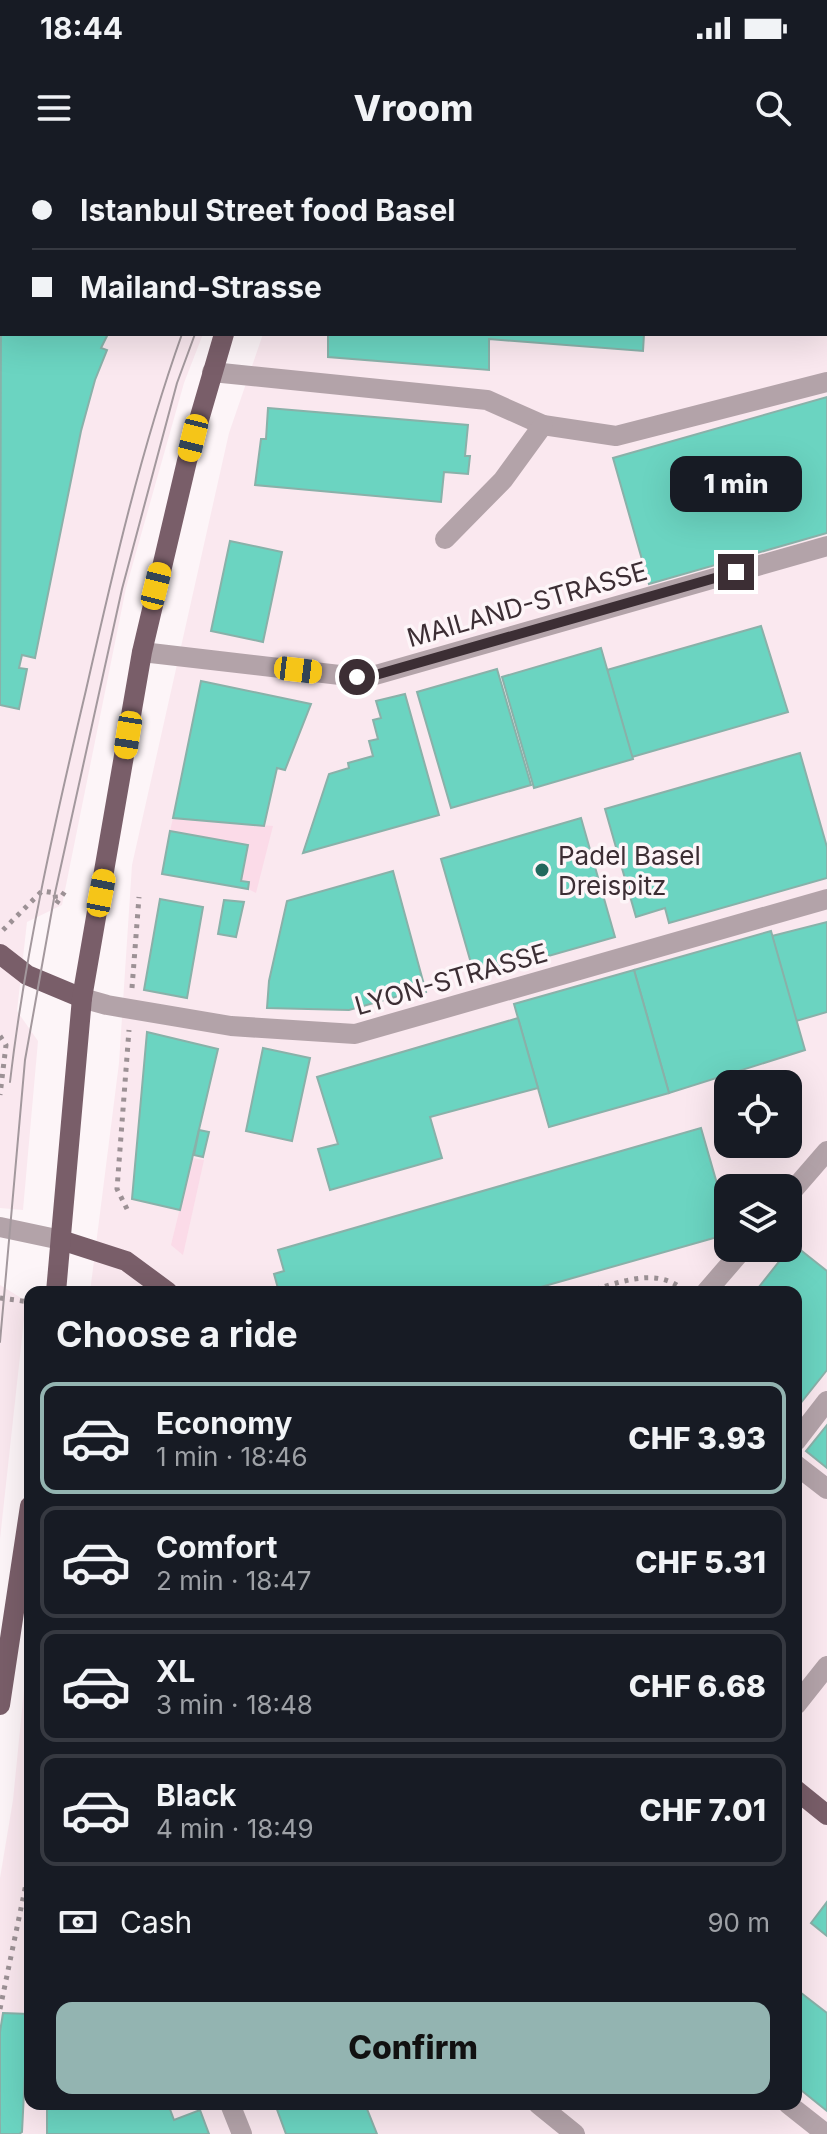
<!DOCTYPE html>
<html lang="en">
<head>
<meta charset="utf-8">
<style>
  :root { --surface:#171b24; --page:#242831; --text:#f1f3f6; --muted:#9ea1a6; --line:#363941; --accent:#93b4b1 }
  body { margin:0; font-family:Inter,sans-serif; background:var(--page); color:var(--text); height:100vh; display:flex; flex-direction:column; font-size:30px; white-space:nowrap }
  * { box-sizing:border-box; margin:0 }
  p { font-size:26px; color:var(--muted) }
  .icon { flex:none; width:44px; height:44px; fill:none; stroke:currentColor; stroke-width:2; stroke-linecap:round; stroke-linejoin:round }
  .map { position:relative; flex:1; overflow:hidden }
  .side { position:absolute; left:24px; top:1126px; width:778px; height:824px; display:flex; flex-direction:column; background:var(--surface); border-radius:16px; box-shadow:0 8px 32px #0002 }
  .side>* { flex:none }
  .top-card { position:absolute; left:0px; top:0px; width:828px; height:176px; box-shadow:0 8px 32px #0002; display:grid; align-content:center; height:176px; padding:0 32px; background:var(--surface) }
  .tools { position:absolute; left:714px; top:910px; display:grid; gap:16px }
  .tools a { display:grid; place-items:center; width:88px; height:88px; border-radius:16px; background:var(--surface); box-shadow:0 8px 32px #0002; font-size:40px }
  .end { position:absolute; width:36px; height:36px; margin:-18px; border:10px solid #3c2e34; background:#fff; box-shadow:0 0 0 4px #fff }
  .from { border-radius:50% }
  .bubble { position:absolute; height:56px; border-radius:16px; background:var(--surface); box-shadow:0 8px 32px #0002; font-size:26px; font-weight:800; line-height:56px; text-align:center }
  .car { position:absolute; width:24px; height:48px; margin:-24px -12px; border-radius:10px; box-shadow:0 0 6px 2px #0007; background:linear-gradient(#f5c518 24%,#345 0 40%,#f5c518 0 76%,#345 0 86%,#f5c518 0) }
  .top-card b { display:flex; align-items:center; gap:28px; height:76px; font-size:30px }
  .top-card b+b { border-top:2px solid var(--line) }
  .top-card i { width:20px; height:20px; background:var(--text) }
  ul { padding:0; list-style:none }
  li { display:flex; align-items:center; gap:24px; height:112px; margin:0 16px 12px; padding:0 16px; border:4px solid var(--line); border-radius:16px }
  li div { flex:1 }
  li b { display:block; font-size:30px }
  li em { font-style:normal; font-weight:800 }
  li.on { border-color:var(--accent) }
  li>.icon { width:72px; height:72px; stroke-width:1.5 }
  h2 { padding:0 32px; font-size:36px; line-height:96px }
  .pay { display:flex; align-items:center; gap:20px; height:88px; padding:0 32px; font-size:30px }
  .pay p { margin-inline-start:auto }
  .action { display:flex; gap:16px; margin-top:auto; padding:16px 32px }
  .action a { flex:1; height:92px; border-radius:16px; background:var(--accent); color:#111; font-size:32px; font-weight:800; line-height:92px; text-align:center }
  .status { display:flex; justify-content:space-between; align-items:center; height:56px; padding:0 40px; background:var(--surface); direction:ltr }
  .status svg { height:22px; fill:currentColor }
  header { display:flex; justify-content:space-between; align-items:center; height:104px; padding:0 32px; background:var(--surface); font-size:36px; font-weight:800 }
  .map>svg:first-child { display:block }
  .built { fill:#fae8ef; fill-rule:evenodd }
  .green { fill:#fbdbe8 }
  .building { fill:#6bd4c1; stroke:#89b1a9; stroke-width:2 }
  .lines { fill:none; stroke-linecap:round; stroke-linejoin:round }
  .path { stroke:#9c9195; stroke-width:5; stroke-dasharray:4 6; stroke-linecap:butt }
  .minor { stroke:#b3a3a9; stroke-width:20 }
  .major { stroke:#795e69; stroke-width:20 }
  .tram { stroke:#a3989d; stroke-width:2 }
  .route { stroke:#3c2e34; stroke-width:10 }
  .poi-dot { fill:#21685d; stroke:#fdf5f8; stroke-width:3 }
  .labels { text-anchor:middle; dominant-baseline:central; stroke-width:7; stroke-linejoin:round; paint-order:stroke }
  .street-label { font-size:26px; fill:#3c2e34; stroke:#fdf5f8 }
  .poi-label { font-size:26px; fill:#3c2e34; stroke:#fdf5f8; text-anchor:start }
</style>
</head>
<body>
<div class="status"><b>18:44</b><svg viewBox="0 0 49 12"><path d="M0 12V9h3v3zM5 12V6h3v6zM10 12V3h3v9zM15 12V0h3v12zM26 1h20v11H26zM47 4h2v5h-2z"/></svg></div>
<header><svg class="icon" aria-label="menu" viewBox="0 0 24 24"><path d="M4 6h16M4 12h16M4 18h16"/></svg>Vroom<svg class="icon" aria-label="search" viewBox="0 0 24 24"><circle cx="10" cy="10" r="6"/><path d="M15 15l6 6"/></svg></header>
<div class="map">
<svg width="827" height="1974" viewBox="0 0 827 1974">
  <rect width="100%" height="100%" fill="#fdf5f8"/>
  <!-- built -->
  <g class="built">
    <path d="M0,0H276L2,2V174H203L184,223L126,428L62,745L27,762L17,851L38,881L23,1050L0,1048Z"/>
    <path d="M342,0H827V1974H0V1718L13,1640L24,1530L30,1514V1944H796V1132H90L119,903L132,705L229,273L263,174H826V2H342ZM728,924H788V984H728ZM728,1028H788V1088H728Z"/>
    <path d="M0,1125L26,1141L0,1379Z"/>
  </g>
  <!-- green -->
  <g class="green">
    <path d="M173,658L273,666L256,733L248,729L249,722L241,721L247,685L170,671Z"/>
    <path d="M192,998L204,1000L183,1095L171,1085Z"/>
  </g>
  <!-- building -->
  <g class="building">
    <path d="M827,27V154H826V28Z"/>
    <path d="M1,143L2,174H108L101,188L107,190L95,220L81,271L35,498L22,495L19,508L27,509L19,549L0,545Z"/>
    <path d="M328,174H644L643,191L489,179V210L328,197Z"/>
    <path d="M827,237V373L649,424L613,298Z"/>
    <path d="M268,248L468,265L465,296H470L468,314L444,312L441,342L255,325L261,279H266Z"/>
    <path d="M230,381L282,392L263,482L211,471Z"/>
    <path d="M761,466L788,552L632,597L607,510Z"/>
    <path d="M601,488L633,599L534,628L502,517Z"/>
    <path d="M497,509L531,625L451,648L417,532Z"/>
    <path d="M201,521L311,544L285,610L277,608L264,666L173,658Z"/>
    <path d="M405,534L439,655L303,693L329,614L349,608L348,603L373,596L369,581L378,579L373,560L381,558L376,541Z"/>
    <path d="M800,593L827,687V718L669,763L665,748L636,757L605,649Z"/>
    <path d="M581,658L615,777L475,817L441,699Z"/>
    <path d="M170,671L248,685L241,721L249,722L248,729L162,714Z"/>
    <path d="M393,711L426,832L409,837V833L349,850L267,848L269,821L287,741Z"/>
    <path d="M160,739L203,747L187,838L144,830Z"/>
    <path d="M224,740L244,742L236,777L218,774Z"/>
    <path d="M827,762V852L796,861L772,776Z"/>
    <path d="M771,771L805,890L669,933L634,810Z"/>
    <path d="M634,810L669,933L549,967L514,844Z"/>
    <path d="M518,858L538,928L430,957L442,998L330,1030L318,989L338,984L317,917Z"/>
    <path d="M147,872L218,889L180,1050L132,1039Z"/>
    <path d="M263,888L310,898L292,981L246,971Z"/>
    <path d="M701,968L728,1062V1074L534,1129L535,1132H279L274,1114L284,1111L278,1090Z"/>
    <path d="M199,970L209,972L203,997L194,995Z"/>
    <path d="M793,1084L827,1111V1210L796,1249V1132H755Z"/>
    <path d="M827,1265V1308L806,1291Z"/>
    <path d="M827,1742V1776L811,1763Z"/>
    <path d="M796,1829L827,1853V1951L796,1926Z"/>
    <path d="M3,1853L28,1854L22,1972L19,1974H0V1872Z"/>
    <path d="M47,1944H168L174,1960L200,1950L209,1974H47Z"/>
    <path d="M275,1944H365L377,1974H286Z"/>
  </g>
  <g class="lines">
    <!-- path -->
    <g class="path">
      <path d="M3,770L42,731L55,733L56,744L66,730"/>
      <path d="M132,828L139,737"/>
      <path d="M0,876L6,885L0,935"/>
      <path d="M127,1049L117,1029L129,870"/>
      <path d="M92,1132L94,1129L103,1130"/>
      <path d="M586,1132C616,1124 655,1106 682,1129"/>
      <path d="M0,1138L30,1142"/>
      <path d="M0,1849L30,1705"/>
    </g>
    <!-- minor -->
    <g class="minor">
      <path d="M410,0L417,2"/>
      <path d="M458,0L459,2"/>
      <path d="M677,2L679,0"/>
      <path d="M716,2L723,0"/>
      <path d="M212,212L487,240L543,265L616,276L827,222"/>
      <path d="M445,379L503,320L543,265"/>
      <path d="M142,492L357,517L372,516L827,386"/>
      <path d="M82,838L107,845L231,866L355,874L827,739"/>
      <path d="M788,1036L827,991"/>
      <path d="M0,1067L61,1080"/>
      <path d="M706,1132L744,1088"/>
      <path d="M796,1281L827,1241"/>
      <path d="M796,1305L827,1329"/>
      <path d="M796,1545L827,1506"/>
      <path d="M230,1944L242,1974"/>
      <path d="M538,1944L575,1974"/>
      <path d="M788,1944L826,1974"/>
    </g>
    <!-- major -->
    <g class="major">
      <path d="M299,2L300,0"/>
      <path d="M0,794L27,815L82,838"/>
      <path d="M61,1080L126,1101L168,1132"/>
      <path d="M56,1132L82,838L142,492L187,301L224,174"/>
      <path d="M0,1545L30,1346"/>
      <path d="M796,1630L827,1655"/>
    </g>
    <!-- tram -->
    <g class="tram">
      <path d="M250,2L251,0"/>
      <path d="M264,2L265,0"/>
      <path d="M10,922C25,792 56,657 86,530C113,411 141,289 182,174"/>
      <path d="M0,1182L25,900L55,733L122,429L177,223L195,174"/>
    </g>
  </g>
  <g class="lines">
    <!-- route -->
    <path class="route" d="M357,517L372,516L736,412"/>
  </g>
  <!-- markers -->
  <circle class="poi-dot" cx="542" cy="710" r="8"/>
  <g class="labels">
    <!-- street labels -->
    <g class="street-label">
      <text transform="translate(527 444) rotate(-16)">MAILAND-STRASSE</text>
      <text transform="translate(451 819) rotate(-16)">LYON-STRASSE</text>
    </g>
    <!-- poi labels -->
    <g class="poi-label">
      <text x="558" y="695">Padel Basel<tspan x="558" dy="30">Dreispitz</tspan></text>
    </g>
  </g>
</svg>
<div class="tools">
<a><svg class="icon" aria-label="locate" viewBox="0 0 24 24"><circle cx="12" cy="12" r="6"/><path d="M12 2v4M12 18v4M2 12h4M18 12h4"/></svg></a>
<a><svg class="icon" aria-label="layers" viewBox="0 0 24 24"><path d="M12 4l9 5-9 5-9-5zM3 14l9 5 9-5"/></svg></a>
</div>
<i class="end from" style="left:357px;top:517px"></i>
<i class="end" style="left:736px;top:412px"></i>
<div class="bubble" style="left:670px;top:296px;width:132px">1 min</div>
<i class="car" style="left:193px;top:278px;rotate:194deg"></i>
<i class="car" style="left:156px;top:426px;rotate:14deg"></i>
<i class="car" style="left:298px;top:510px;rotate:97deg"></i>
<i class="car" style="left:128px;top:575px;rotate:189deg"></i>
<i class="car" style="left:101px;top:733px;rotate:11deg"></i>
<div class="top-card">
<b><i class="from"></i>Istanbul Street food Basel</b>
<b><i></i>Mailand-Strasse</b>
</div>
<section class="side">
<h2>Choose a ride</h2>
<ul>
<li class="on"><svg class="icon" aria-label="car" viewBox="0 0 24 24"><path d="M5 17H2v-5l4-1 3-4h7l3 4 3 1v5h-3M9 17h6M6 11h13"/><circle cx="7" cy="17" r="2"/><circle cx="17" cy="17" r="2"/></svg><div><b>Economy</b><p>1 min · 18:46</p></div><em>CHF 3.93</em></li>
<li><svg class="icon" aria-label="car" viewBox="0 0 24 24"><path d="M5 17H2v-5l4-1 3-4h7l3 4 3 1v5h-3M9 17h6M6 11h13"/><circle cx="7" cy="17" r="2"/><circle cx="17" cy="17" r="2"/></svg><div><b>Comfort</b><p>2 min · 18:47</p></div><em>CHF 5.31</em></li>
<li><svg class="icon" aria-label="car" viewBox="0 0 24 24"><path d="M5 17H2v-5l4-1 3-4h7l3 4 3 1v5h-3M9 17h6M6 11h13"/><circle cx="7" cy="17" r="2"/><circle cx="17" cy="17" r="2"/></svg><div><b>XL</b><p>3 min · 18:48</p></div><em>CHF 6.68</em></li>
<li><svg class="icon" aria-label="car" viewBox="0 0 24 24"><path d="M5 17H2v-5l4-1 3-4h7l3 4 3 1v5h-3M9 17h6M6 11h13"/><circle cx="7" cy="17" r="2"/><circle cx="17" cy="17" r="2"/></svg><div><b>Black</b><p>4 min · 18:49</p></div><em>CHF 7.01</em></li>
</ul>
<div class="pay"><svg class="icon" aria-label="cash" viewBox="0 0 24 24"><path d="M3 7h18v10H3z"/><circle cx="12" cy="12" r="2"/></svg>Cash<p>90 m</p></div>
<div class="action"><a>Confirm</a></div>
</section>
</div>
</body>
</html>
